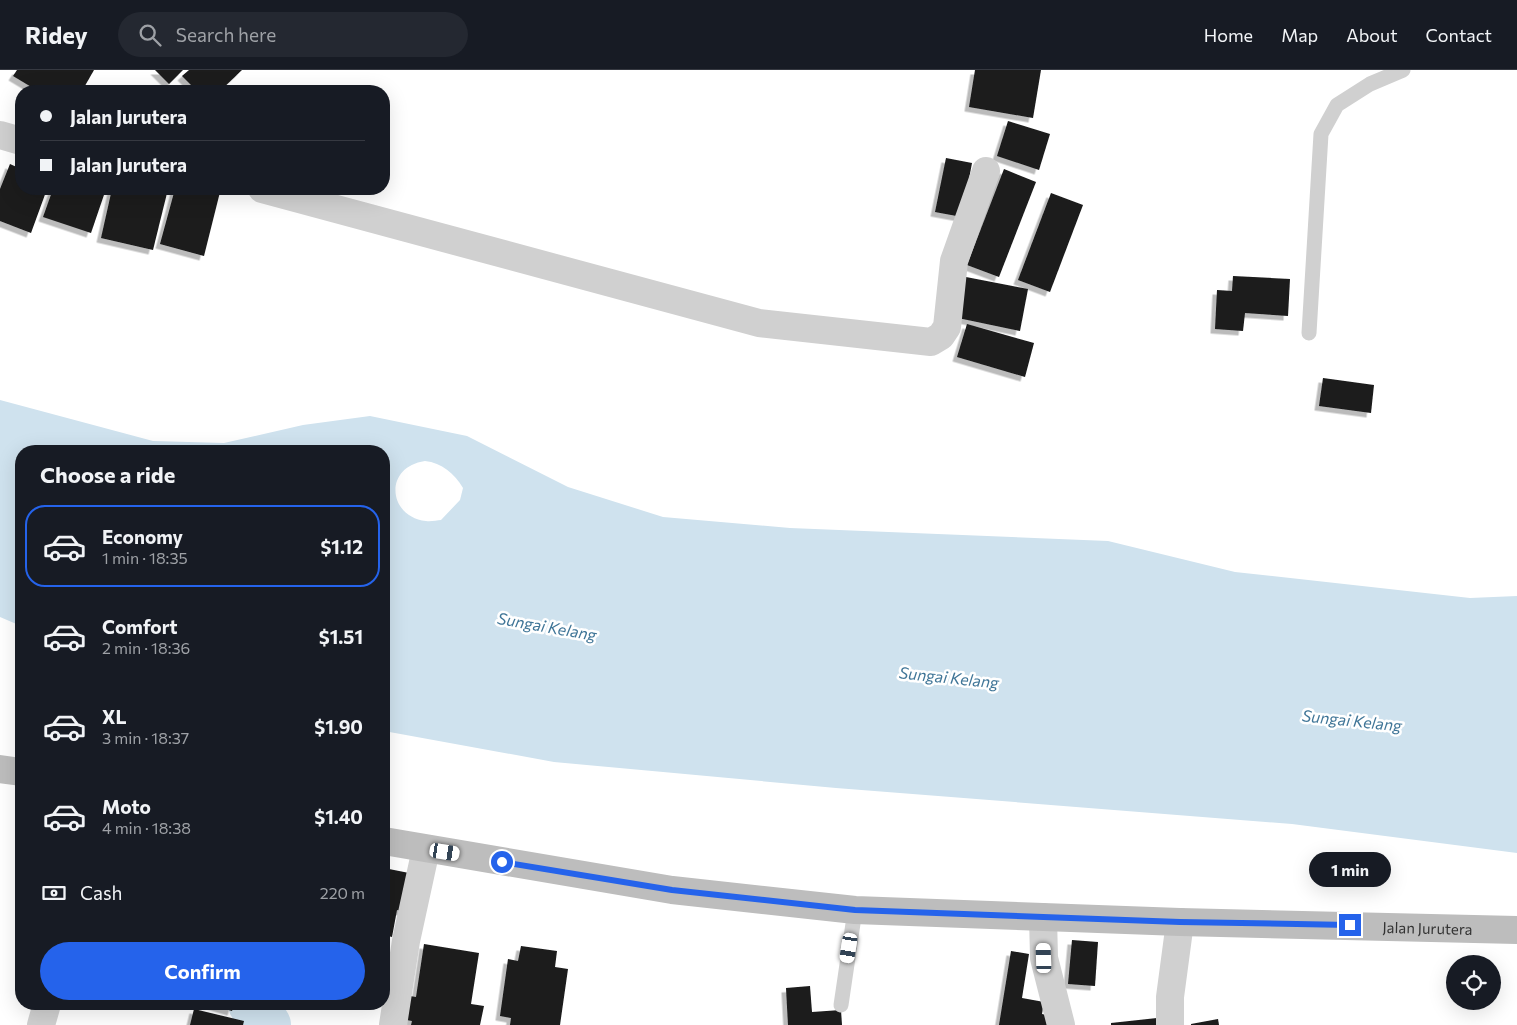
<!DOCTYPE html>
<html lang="en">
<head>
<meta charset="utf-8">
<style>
  :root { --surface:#171b24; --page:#242831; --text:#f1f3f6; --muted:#9ea1a6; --line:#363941; --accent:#2563eb }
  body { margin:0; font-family:Commissioner,sans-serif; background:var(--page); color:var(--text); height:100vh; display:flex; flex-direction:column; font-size:19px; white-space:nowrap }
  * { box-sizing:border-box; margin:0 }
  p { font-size:16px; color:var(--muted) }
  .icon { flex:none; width:28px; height:28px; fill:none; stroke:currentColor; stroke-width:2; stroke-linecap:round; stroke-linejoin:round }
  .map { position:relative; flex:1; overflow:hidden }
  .details { position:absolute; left:15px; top:375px; width:375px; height:565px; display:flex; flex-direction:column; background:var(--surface); border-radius:20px; box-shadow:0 5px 20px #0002 }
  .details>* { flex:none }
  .hud { position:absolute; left:15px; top:15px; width:375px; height:110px; border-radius:20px; box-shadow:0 5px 20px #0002; display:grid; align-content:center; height:110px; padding:0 25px; background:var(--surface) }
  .controls { position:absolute; left:1446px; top:885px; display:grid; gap:10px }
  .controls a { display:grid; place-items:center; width:55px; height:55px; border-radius:50%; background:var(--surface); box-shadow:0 5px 20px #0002; font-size:25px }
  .end { position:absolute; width:22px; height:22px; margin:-11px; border:6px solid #2563eb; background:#fff; box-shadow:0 0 0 2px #fff }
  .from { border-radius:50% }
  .bubble { position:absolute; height:35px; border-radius:18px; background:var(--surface); box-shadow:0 5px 20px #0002; font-size:16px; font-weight:700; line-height:35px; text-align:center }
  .car { position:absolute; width:15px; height:30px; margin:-15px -8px; border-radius:6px; box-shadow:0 0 4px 1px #0007; background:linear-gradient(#fff 24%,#345 0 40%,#fff 0 76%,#345 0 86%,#fff 0) }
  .hud b { display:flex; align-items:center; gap:18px; height:48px; font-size:19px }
  .hud b+b { border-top:1px solid var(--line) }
  .hud i { width:12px; height:12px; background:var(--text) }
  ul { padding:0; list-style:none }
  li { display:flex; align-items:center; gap:15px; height:82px; margin:0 10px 8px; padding:0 15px; border:2px solid transparent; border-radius:20px }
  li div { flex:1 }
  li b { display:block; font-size:19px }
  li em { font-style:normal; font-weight:700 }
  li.on { border-color:var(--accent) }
  li>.icon { width:45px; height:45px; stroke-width:1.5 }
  h2 { padding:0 25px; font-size:22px; line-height:60px }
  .pay { display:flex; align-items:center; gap:12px; height:55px; padding:0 25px; font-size:19px }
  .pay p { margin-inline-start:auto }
  .button { display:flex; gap:10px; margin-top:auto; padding:10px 25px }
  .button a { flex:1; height:58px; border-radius:30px; background:var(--accent); color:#fff; font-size:20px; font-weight:700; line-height:58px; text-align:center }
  header { display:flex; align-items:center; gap:30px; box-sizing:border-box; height:70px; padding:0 25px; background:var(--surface); border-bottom:1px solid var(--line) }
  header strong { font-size:24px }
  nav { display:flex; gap:28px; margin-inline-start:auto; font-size:18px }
  .search { width:350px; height:45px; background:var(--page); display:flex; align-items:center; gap:12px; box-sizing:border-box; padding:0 18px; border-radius:28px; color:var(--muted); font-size:19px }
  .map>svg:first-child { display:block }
  .water { fill:#cfe2ee; fill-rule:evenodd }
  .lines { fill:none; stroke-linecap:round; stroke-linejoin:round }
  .river { stroke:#cfe2ee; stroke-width:48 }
  .building { fill:#1a1a1a; filter:url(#shadow) }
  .lane { stroke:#d0d0d0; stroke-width:15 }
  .street { stroke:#d0d0d0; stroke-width:28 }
  .secondary { stroke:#bdbdbd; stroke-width:28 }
  .route { stroke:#2563eb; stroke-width:6 }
  .labels { text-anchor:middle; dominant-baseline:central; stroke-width:5; stroke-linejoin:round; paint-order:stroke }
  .street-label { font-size:15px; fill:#333; stroke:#fff }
  .water-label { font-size:16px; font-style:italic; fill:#3f7597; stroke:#fff }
</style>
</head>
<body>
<header>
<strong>Ridey</strong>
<div class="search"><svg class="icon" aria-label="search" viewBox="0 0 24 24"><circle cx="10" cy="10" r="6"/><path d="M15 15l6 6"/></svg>Search here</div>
<nav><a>Home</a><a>Map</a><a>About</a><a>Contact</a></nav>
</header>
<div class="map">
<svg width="1517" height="955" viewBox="0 0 1517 955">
  <defs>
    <filter id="shadow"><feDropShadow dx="-4.5" dy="4.5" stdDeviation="0" flood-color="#0004"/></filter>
  </defs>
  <rect width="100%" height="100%" fill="#fff"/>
  <!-- water -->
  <path class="water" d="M0,330L153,371L224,373L303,355L370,346L467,366L568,417L663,447L790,458L1108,471L1235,502L1470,528L1517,526V783L1292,754L836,718L554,692L384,661V381H21V556L0,547ZM425,391C442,393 454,403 463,418L460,430L441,450C437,450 431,452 426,451C388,447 383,397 425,391Z"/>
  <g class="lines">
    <!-- river -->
    <path class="river" d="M252,934L267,955"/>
  </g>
  <!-- building -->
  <g class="building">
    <path d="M17,0H94L82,21H38L13,6Z"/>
    <path d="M155,0H183L169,14Z"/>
    <path d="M189,0H242L220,21H197L182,6Z"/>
    <path d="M975,0H1041L1033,48L969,37Z"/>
    <path d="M1008,51L1050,64L1039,100L997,86Z"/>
    <path d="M946,88L972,93L962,147L935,142Z"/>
    <path d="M10,94L21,99V119H47L31,163L0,151V119Z"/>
    <path d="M1004,99L1036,112L999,207L967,195Z"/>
    <path d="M53,119H106L91,163L43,147Z"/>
    <path d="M112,119H168L153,180L101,168Z"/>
    <path d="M175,119H209L220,122L204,186L160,174Z"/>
    <path d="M1051,123L1083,135L1050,222L1018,210Z"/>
    <path d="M1233,206L1290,209L1288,246L1245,243L1243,261L1215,259L1217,220L1232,221Z"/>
    <path d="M966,207L1028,219L1020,261L958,248Z"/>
    <path d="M967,254L1034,273L1025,307L957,287Z"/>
    <path d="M1323,308L1374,315L1371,343L1319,336Z"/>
    <path d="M384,798L424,806L417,844L397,840L392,867L384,865Z"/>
    <path d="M1072,870L1098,872L1095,916L1068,914Z"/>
    <path d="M424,874L479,883L471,934L484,936L480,955H411L412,951L401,949L404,925L416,927Z"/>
    <path d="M521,876L557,881L555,897L568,899L560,955H510L511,948L500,946L508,889L518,891Z"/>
    <path d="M1011,881L1029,884L1022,928L1044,932L1042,944L1056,947L1055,955H999Z"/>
    <path d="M810,916L812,942L841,940L842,955H788L786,918Z"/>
    <path d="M208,934H234L232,941Z"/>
    <path d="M194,939L244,951L243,955H190Z"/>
    <path d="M1157,948L1158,955H1111V953Z"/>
    <path d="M1218,949L1219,955H1191V954Z"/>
  </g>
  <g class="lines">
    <!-- lane -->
    <g class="lane">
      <path d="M1309,263L1321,64L1337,35L1370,14L1403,0"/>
      <path d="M841,935L855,840"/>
    </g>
    <!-- street -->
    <g class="street">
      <path d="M0,65L21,71"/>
      <path d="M262,119L759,253L931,272L941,266L947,257L954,191L986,101"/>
      <path d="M1043,847L1044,888L1061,955"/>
      <path d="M41,955L47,934"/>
      <path d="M393,955L406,871L426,779"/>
      <path d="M1170,955V927L1180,852"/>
    </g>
    <!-- secondary -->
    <g class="secondary">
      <path d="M0,699L21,702"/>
      <path id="s1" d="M384,771L672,820L855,840L1180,852L1517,860"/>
    </g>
  </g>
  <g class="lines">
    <!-- route -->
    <path class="route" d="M502,792L672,820L855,840L1180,852L1350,855"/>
  </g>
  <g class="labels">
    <!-- street labels -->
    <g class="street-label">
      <text stroke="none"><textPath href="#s1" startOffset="1049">Jalan Jurutera</textPath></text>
    </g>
    <!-- water labels -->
    <g class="water-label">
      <text transform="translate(547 556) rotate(10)">Sungai Kelang</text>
      <text transform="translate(949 607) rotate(6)">Sungai Kelang</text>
      <text transform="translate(1352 650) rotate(6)">Sungai Kelang</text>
    </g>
  </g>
</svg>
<div class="controls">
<a><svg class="icon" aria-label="locate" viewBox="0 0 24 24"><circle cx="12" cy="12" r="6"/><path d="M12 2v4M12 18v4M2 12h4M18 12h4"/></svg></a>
</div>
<i class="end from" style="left:502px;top:792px"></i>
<i class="end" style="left:1350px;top:855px"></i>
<div class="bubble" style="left:1309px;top:782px;width:82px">1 min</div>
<i class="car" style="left:445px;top:782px;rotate:99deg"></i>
<i class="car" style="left:849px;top:878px;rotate:189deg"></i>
<i class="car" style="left:1044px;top:888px;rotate:358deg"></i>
<div class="hud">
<b><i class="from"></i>Jalan Jurutera</b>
<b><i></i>Jalan Jurutera</b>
</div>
<section class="details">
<h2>Choose a ride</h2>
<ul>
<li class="on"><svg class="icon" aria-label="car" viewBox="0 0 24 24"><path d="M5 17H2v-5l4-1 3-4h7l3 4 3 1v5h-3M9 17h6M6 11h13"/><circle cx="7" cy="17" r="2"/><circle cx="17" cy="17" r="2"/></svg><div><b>Economy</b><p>1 min · 18:35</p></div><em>$1.12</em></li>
<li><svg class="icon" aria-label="car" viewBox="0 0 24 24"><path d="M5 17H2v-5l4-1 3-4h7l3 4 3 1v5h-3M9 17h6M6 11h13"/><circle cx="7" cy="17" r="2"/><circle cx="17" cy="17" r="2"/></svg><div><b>Comfort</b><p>2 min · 18:36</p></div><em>$1.51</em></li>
<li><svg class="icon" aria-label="car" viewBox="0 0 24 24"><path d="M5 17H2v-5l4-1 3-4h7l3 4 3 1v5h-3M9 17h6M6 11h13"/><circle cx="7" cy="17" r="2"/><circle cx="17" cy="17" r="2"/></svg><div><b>XL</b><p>3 min · 18:37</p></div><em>$1.90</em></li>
<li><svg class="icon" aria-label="car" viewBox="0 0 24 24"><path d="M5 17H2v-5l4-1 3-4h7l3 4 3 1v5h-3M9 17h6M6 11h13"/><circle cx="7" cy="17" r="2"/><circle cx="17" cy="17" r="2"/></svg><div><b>Moto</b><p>4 min · 18:38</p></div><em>$1.40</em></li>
</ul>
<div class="pay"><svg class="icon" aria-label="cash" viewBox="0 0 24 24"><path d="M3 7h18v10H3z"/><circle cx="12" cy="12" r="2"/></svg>Cash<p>220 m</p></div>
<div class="button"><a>Confirm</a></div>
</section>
</div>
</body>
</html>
